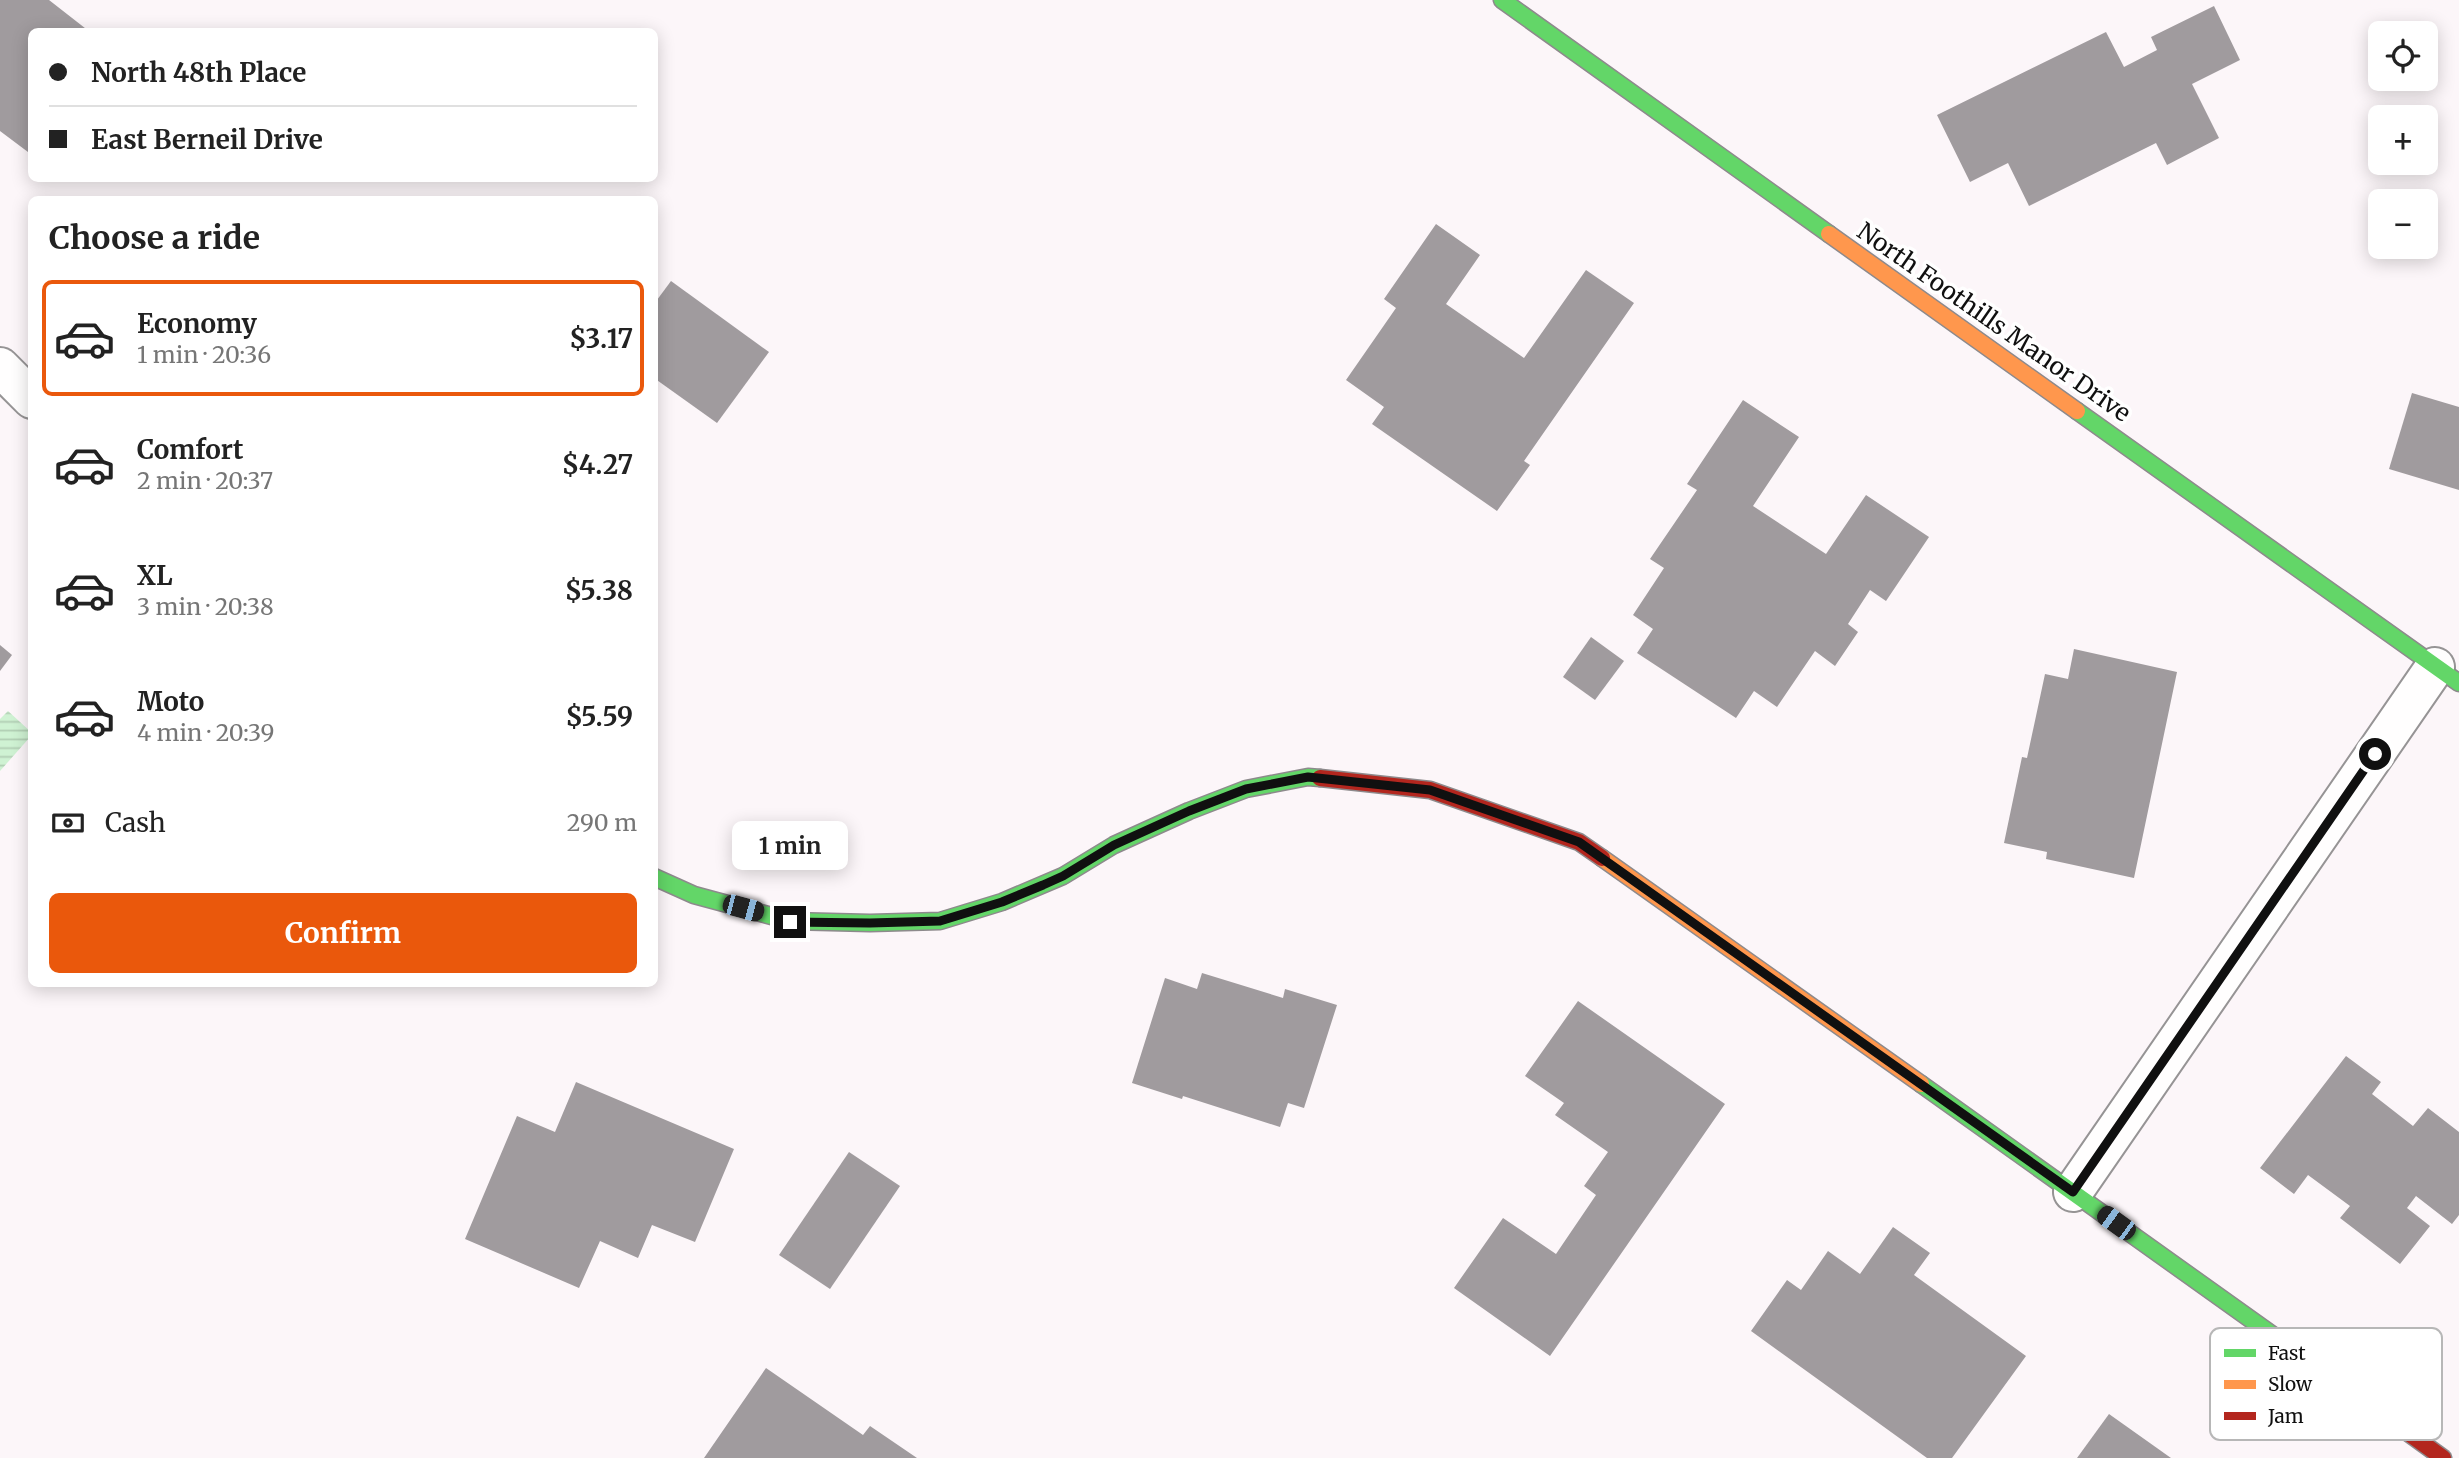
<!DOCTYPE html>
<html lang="en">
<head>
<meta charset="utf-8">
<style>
  :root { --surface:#fff; --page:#f6f6f6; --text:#222; --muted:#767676; --line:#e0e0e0; --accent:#ea580c }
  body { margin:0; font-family:Merriweather,serif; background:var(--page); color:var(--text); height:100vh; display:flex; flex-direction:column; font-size:26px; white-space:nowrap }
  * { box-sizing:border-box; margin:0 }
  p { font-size:23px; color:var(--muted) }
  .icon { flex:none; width:38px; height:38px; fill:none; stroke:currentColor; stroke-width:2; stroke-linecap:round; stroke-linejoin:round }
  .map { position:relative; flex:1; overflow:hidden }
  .sheet { position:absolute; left:28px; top:196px; width:630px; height:791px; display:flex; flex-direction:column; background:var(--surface); border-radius:10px; box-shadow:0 4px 18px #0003 }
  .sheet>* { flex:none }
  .top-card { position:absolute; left:28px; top:28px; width:630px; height:154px; border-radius:10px; box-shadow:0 4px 18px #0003; display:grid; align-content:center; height:154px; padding:0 21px; background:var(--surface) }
  .controls { position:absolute; left:2368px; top:21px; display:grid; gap:14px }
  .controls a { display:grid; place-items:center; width:70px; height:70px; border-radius:10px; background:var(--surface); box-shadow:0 4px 18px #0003; font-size:35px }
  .end { position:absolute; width:32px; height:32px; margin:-16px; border:9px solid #101010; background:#fff; box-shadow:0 0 0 4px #fff }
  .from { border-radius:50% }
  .bubble { position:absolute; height:49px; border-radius:10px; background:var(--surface); box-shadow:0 4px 18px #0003; font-size:23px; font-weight:700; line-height:49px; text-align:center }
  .car { position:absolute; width:21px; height:42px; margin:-21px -10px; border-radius:9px; box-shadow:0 0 5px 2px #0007; background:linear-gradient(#222 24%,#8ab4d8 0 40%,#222 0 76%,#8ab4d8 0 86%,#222 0) }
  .top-card b { display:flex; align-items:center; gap:24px; height:66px; font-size:26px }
  .top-card b+b { border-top:2px solid var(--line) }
  .top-card i { width:18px; height:18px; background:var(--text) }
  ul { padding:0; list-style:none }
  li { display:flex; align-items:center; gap:21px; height:116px; margin:0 14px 10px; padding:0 7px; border:4px solid transparent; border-radius:10px }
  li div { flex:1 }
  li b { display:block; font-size:26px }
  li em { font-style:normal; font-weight:700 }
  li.selected { border-color:var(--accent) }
  li>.icon { width:63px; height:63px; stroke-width:1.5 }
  h2 { padding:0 21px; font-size:32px; line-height:84px }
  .pay { display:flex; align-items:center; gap:18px; height:77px; padding:0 21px; font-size:26px }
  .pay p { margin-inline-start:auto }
  .primary-button { display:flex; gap:14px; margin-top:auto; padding:14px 21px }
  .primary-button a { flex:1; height:80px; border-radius:10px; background:var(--accent); color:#fff; font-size:28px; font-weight:700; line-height:80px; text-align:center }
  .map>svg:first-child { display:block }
  .water { fill:url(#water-rules) }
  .building { fill:#a09b9e }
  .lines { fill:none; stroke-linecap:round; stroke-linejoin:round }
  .street-casing { stroke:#969495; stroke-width:42 }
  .fast-casing { stroke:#8d8a8c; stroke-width:19 }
  .slow-casing { stroke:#8d8a8c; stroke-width:19 }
  .jam-casing { stroke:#8d8a8c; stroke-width:19 }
  .street { stroke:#fffefe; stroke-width:38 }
  .fast { stroke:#63d668; stroke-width:16 }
  .slow { stroke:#ff974d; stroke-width:16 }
  .jam { stroke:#b3261e; stroke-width:16 }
  .route { stroke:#101010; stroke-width:9 }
  .labels { text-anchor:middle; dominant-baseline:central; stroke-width:7; stroke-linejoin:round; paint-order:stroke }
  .street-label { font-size:24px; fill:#101010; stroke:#fff }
  .key { fill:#fff; stroke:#b7b7b7; stroke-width:2 }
  .key-label { font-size:19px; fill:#101010 }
</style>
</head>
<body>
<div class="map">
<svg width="2459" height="1458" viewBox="0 0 2459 1458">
  <defs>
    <pattern id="water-rules" width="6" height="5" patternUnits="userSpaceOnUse" patternTransform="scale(1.75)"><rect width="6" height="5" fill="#cff2d3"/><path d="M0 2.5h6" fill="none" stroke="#b1ceb4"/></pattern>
  </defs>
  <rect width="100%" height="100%" fill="#fcf6f9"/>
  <!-- water -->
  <path class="water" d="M8,711L31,732V736L0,771V719Z"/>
  <!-- building -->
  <g class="building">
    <path d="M0,0H49L90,32H32V155L0,131Z"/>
    <path d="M2214,6L2240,60L2192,84L2219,138L2167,165L2156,143L2029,206L2008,163L1970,182L1937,115L2106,32L2124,67L2157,50L2151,37Z"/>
    <path d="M1436,224L1480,255L1446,304L1524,358L1586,270L1634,303L1524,461L1530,465L1497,511L1372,424L1384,407L1346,380L1396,308L1384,299Z"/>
    <path d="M671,281L769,352L717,423L654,378V304Z"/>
    <path d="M2412,393L2459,407V490L2389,469Z"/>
    <path d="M1743,400L1799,437L1753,506L1826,554L1866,495L1929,537L1886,601L1870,590L1848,624L1858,632L1835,666L1815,651L1777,707L1754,691L1736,718L1637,653L1653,629L1633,615L1664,568L1650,559L1697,490L1687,484Z"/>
    <path d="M1591,637L1624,661L1595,700L1563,677Z"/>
    <path d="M0,645L12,655L0,671Z"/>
    <path d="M2074,649L2177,672L2134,878L2046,859L2047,852L2004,843L2022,757L2027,758L2045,674L2068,679Z"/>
    <path d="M1202,973L1283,998L1285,989L1337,1005L1304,1108L1288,1103L1280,1127L1183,1096L1182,1099L1132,1083L1165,978L1197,989Z"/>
    <path d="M1578,1001L1725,1104L1550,1356L1454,1288L1503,1218L1556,1254L1596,1195L1584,1186L1608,1152L1555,1115L1564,1103L1525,1076Z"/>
    <path d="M2346,1056L2381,1082L2372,1094L2413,1126L2428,1108L2459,1132V1215L2452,1224L2416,1196L2407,1208L2430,1226L2400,1264L2340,1218L2350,1206L2308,1175L2294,1194L2260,1168Z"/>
    <path d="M576,1082L734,1149L695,1242L652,1225L638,1258L600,1241L579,1288L465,1239L517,1116L555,1132Z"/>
    <path d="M849,1152L900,1186L830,1289L779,1255Z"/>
    <path d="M1893,1227L1930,1253L1914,1275L2026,1356L1952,1458H1927L1751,1331L1787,1280L1801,1290L1828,1251L1860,1274Z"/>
    <path d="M766,1368L863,1435L870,1426L917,1458H704Z"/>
    <path d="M2109,1414L2171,1458H2077Z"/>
  </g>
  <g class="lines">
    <!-- street casing -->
    <g class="street-casing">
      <g id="street">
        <path d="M0,367L32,399"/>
        <path d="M2073,1192L2435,667"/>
      </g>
    </g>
    <!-- fast casing -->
    <g class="fast-casing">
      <g id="fast">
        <path d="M1502,0L1829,234"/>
        <path d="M2077,411L2459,683"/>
        <path d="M654,877L694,895L790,921L870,923L940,921L1002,902L1063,876L1114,845L1189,811L1246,789L1308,777L1320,778"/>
        <path d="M1921,1084L2281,1341"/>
      </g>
    </g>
    <!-- slow casing -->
    <g class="slow-casing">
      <g id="slow">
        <path d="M1829,234L2077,411"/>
        <path d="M1602,858L1921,1084"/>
      </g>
    </g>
    <!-- jam casing -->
    <g class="jam-casing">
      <g id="jam">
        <path d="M1320,778L1430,790L1579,842L1602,858"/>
        <path d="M2281,1341L2443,1458"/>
      </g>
    </g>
    <!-- street -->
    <use href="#street" class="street"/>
    <!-- fast -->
    <use href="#fast" class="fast"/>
    <!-- slow -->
    <use href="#slow" class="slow"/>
    <!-- jam -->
    <use href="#jam" class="jam"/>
  </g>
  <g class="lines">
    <!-- route -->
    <path class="route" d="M790,922L870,923L940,921L1002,902L1043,885L1063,876L1114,845L1189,811L1246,789L1308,777L1430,790L1579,842L2073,1192L2375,754"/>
  </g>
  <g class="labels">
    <!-- street labels -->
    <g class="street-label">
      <text transform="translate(1994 322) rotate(35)">North Foothills Manor Drive</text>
    </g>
  </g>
  <!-- legend -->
  <rect x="2210" y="1328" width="232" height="112" rx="10" class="key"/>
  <rect x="2224" y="1349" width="32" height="8" fill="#63d668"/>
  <rect x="2224" y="1380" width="32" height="9" fill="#ff974d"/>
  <rect x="2224" y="1412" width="32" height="8" fill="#b3261e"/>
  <g class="key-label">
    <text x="2268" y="1360">Fast</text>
    <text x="2268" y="1391">Slow</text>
    <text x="2268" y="1423">Jam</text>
  </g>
</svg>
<div class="controls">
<a><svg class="icon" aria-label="locate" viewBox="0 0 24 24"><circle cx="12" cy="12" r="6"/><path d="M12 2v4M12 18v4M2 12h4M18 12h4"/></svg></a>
<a>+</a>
<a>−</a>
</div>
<i class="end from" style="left:2375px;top:754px"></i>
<i class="end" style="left:790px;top:922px"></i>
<div class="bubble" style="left:732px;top:821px;width:116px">1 min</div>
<i class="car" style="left:743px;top:908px;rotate:105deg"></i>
<i class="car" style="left:2116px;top:1223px;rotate:306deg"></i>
<div class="top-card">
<b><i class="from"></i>North 48th Place</b>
<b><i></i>East Berneil Drive</b>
</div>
<section class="sheet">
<h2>Choose a ride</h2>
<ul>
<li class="selected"><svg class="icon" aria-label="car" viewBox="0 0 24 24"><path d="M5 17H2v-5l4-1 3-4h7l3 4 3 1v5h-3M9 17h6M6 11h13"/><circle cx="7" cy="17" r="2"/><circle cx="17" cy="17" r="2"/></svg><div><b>Economy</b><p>1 min · 20:36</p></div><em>$3.17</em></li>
<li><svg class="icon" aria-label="car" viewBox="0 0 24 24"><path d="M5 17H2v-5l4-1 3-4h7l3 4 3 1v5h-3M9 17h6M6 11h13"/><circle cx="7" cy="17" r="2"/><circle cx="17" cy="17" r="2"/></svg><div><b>Comfort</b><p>2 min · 20:37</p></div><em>$4.27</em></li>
<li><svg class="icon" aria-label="car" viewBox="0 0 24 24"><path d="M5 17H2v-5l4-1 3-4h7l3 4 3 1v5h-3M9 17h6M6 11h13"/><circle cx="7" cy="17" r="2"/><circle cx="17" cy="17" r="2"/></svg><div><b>XL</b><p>3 min · 20:38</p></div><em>$5.38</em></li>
<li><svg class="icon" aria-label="car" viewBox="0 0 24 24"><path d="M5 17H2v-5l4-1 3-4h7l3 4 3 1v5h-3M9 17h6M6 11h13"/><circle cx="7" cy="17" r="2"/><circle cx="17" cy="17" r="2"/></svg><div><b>Moto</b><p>4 min · 20:39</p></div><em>$5.59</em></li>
</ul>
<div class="pay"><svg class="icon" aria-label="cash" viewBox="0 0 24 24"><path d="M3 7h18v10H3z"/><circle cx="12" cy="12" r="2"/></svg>Cash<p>290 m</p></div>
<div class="primary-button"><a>Confirm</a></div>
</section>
</div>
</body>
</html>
